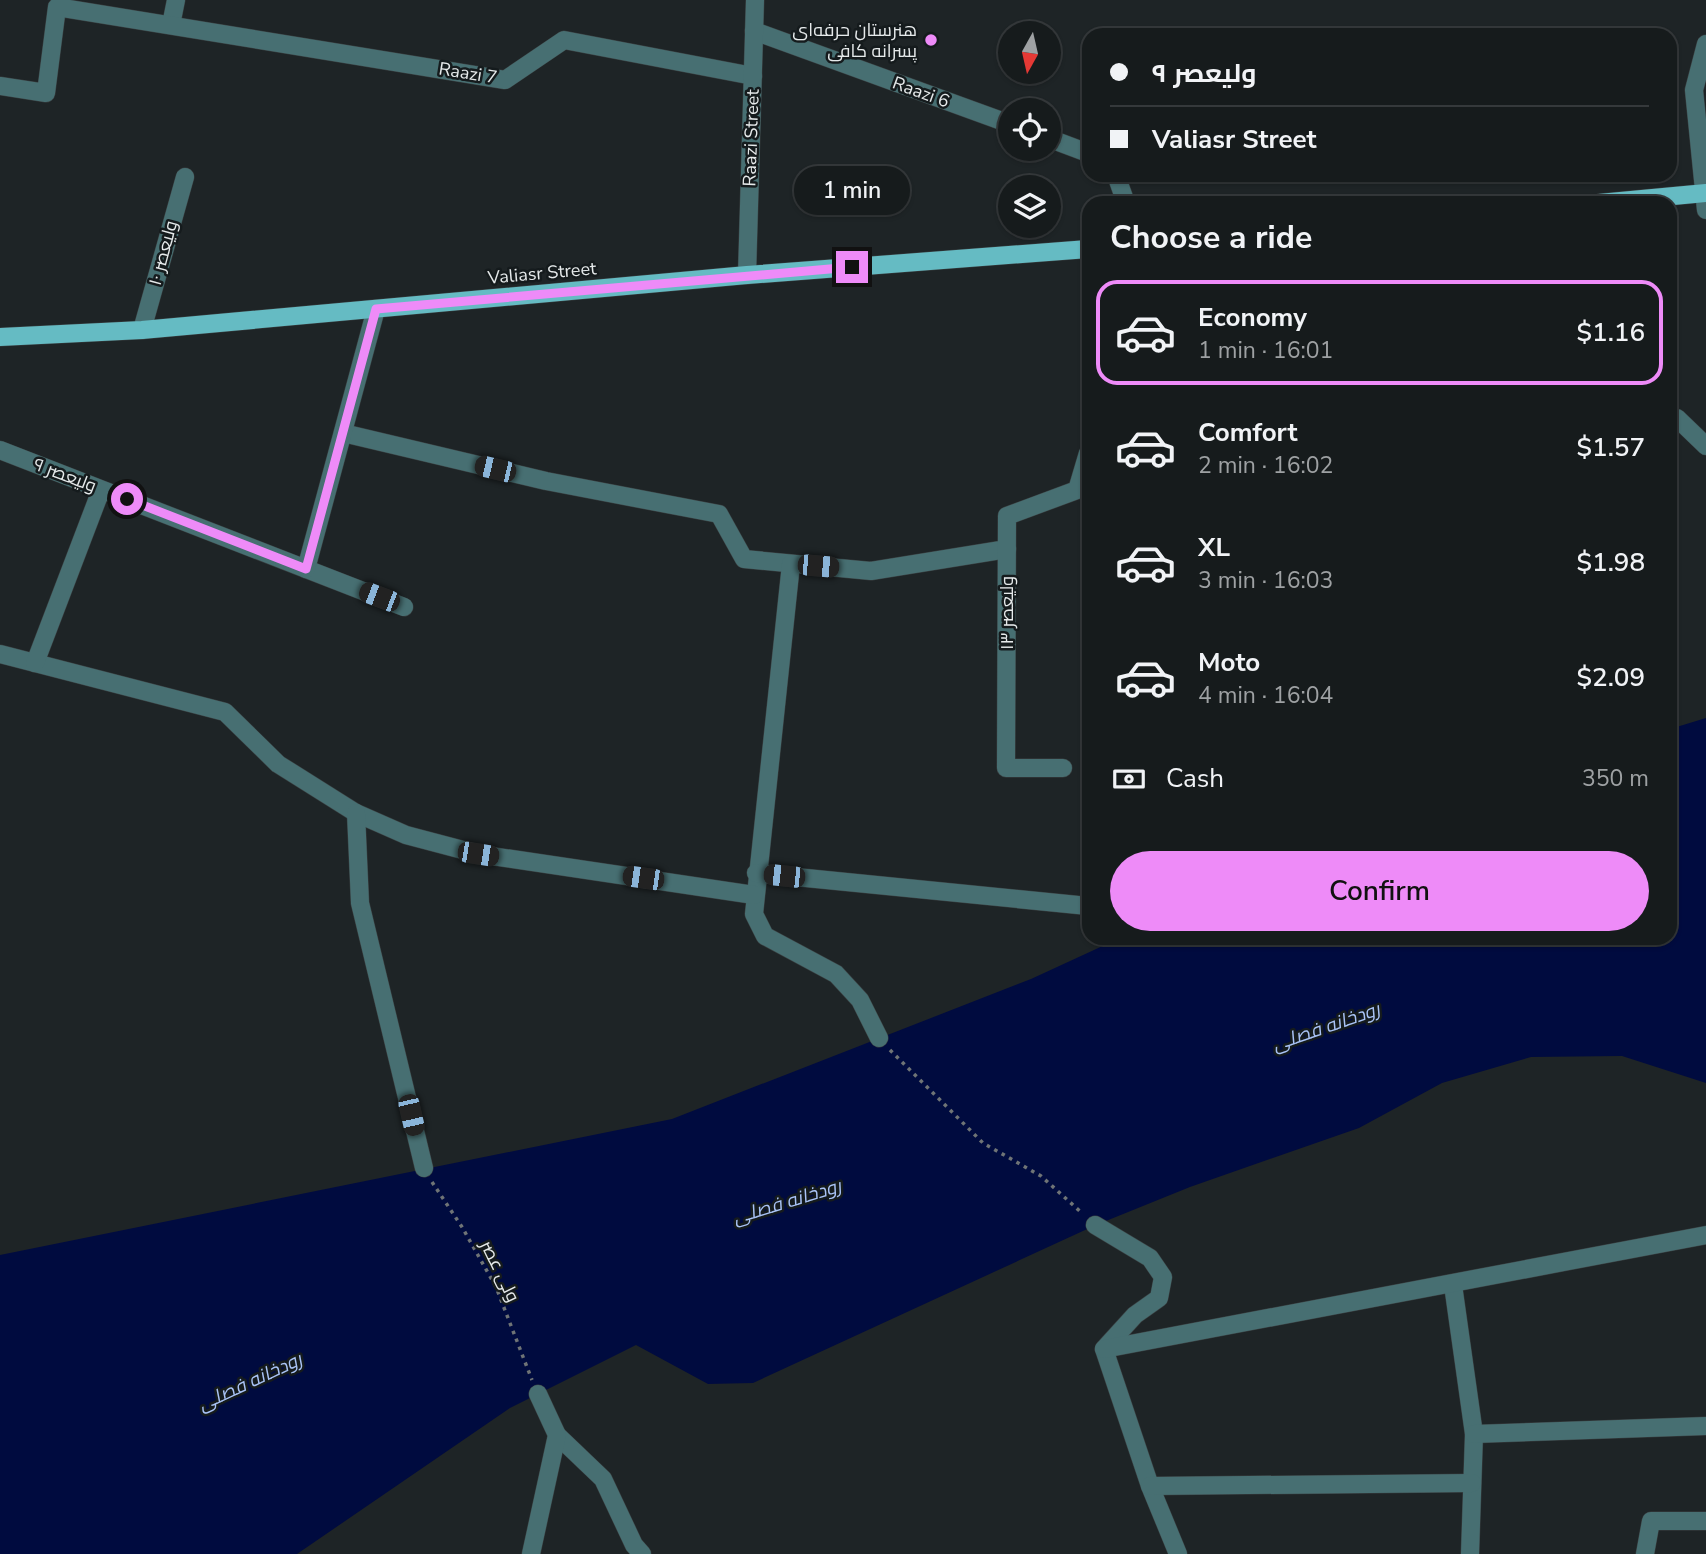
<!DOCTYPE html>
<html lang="en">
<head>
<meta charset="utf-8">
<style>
  :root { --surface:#161b1c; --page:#232829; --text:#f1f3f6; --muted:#9ea1a3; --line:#35393b; --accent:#ee8bf8 }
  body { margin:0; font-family:"Nunito Sans",Cairo,sans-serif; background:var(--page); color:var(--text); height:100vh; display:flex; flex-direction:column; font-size:26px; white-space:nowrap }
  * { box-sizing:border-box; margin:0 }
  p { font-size:23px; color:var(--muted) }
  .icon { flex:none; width:38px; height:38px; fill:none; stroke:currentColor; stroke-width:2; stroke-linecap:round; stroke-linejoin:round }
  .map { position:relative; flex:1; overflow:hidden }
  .side { position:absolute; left:1082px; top:196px; width:595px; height:749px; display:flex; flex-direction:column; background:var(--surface); border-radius:21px; box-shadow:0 2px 5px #0004,0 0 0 2px var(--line) }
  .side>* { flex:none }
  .hud { position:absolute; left:1082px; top:28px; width:595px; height:154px; border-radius:21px; box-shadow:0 2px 5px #0004,0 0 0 2px var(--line); display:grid; align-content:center; height:154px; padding:0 28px; background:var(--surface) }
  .needle { width:46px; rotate:188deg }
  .fabs { position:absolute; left:998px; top:21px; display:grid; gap:14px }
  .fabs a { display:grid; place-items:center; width:63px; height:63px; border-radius:50%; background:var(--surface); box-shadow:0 2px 5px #0004,0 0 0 2px var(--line); font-size:35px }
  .end { position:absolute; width:32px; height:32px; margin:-16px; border:9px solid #ee8bf8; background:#111; box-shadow:0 0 0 4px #111 }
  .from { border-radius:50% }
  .bubble { position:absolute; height:49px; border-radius:24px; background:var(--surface); box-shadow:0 2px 5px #0004,0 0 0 2px var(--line); font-size:23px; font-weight:600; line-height:49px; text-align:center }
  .car { position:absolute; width:21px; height:42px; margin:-21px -10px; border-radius:9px; box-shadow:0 0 5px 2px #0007; background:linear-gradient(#222 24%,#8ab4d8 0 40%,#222 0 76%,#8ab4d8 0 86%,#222 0) }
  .hud b { display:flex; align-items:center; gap:24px; height:66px; font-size:26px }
  .hud b+b { border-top:2px solid var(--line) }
  .hud i { width:18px; height:18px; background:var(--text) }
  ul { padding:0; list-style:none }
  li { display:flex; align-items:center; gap:21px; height:105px; margin:0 14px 10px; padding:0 14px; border:4px solid transparent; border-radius:21px }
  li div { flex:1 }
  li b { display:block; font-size:26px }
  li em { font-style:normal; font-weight:600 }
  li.selected { border-color:var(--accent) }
  li>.icon { width:63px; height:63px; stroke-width:1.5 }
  h2 { padding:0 28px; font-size:32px; line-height:84px }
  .pay { display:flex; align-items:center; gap:18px; height:77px; padding:0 28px; font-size:26px }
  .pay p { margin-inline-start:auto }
  .primary-button { display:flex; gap:14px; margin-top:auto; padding:14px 28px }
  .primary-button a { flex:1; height:80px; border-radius:42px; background:var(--accent); color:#111; font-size:28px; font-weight:600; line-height:80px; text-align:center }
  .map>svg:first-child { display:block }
  .water { fill:#000b3f }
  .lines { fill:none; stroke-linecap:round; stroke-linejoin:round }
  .minor-casing { stroke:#3a4042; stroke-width:19 }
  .major-casing { stroke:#3a4042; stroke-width:19 }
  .path { stroke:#6f7476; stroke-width:3.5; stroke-dasharray:3.5 5; stroke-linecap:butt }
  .minor { stroke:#476f72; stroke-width:18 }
  .major { stroke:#65bbc3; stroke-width:18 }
  .route { stroke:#ee8bf8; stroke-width:9 }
  .poi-dot { fill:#ee8bf8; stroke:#151b1d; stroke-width:2.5 }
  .labels { text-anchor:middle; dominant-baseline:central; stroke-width:5; stroke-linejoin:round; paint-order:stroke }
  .poi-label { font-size:18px; fill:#e6eaeb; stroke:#151b1d; text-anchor:end }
  .street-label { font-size:18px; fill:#e6eaeb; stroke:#151b1d }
  .water-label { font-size:19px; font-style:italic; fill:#a9c3f6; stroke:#151b1d }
</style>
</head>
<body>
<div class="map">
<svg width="1706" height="1554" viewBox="0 0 1706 1554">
  <rect width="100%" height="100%" fill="#1e2426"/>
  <!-- water -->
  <path class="water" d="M1706,718V1083L1622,1056L1531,1057L1442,1083L1359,1128L1190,1187L1096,1225L753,1383L708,1384L636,1345L510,1408L297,1554H0V1255L672,1119L1031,979L1120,938H1670V729Z"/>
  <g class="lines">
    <!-- minor casing -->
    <g class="minor-casing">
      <g id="minor">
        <path d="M171,25L176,0"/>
        <path d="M754,31L1010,124"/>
        <path d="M1706,44L1694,90L1706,210"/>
        <path d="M0,86L46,93L57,7L505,80L564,40L753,76"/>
        <path d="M1048,138L1088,153"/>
        <path d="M1116,175L1126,203"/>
        <path d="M747,275L755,0"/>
        <path d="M142,330L185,177"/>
        <path d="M1670,419L1677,418L1706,446"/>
        <path d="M343,433L546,481L719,514L744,559L871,571L1007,549"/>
        <path d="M0,450L404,607"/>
        <path d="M791,564L754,914L765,936L836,974L860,1000L879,1038"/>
        <path d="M306,569L376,309"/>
        <path d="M0,654L225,712L278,764L356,813L406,835L478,854L754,895"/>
        <path d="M35,663L101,490"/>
        <path d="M1063,768H1006L1007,516L1077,490L1088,453"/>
        <path d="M356,813L360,903L424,1168"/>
        <path d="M756,873L1088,906"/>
        <path d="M1095,1225L1150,1258L1163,1277L1159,1298L1135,1315L1104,1349L1150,1486L1178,1554"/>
        <path d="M1453,1285L1474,1434L1470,1554"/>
        <path d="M1104,1349L1706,1235"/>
        <path d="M1474,1434L1706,1426"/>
        <path d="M557,1435L603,1479L634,1545L642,1554"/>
        <path d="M1150,1486L1472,1483"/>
        <path d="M531,1554L557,1435L538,1394"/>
        <path d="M1645,1554L1651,1521H1706"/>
      </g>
    </g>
    <!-- major casing -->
    <g class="major-casing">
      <g id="major">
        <path d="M1599,203L1706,193"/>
        <path d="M0,337L142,330L747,275L1088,249"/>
      </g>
    </g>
    <!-- path -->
    <g class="path">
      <path d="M890,1050L983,1143L1041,1176L1083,1214"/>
      <path d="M432,1182L462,1227L496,1287L532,1380"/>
    </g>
    <!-- minor -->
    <use href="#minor" class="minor"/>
    <!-- major -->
    <use href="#major" class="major"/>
  </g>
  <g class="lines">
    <!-- route -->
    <path class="route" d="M127,499L306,569L376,309L852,267"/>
  </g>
  <!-- markers -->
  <circle class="poi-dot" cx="931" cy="40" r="7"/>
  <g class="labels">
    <!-- poi labels -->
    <g class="poi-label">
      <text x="917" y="30">هنرستان حرفه‌ای<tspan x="917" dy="21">پسرانه کافی</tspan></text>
    </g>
    <!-- street labels -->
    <g class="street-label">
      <text transform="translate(468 73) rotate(9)">Raazi 7</text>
      <text transform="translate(921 92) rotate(20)">Raazi 6</text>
      <text transform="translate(751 138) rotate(-88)">Raazi Street</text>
      <text transform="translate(163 253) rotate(-75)">ولیعصر ۱۰</text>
      <text transform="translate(542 273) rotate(-5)">Valiasr Street</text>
      <text transform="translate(65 475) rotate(21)">ولیعصر ۹</text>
      <text transform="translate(1007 613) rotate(-90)">ولیعصر ۱۳</text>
      <text transform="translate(500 1271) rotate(64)">ولی عصر</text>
    </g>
    <!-- water labels -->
    <g class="water-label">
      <text transform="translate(1326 1027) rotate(-19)">رودخانه فصلی</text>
      <text transform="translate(787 1202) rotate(-17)">رودخانه فصلی</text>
      <text transform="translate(250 1382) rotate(-25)">رودخانه فصلی</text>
    </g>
  </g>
</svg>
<div class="fabs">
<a><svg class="needle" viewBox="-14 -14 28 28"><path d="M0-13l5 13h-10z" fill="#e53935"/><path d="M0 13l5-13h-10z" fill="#9ea1a3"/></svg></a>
<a><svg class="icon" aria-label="locate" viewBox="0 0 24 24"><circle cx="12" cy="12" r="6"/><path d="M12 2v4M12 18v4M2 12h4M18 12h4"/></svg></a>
<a><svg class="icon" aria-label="layers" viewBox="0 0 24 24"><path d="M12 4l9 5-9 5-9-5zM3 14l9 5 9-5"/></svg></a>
</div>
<i class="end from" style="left:127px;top:499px"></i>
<i class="end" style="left:852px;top:267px"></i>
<div class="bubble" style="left:794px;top:166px;width:116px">1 min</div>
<i class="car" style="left:495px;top:469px;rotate:283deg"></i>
<i class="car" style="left:818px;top:566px;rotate:95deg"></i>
<i class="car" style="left:379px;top:597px;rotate:291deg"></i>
<i class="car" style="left:478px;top:854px;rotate:99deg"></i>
<i class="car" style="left:784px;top:876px;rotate:276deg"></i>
<i class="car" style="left:643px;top:878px;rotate:278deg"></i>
<i class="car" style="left:411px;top:1115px;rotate:167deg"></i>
<div class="hud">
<b><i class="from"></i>ولیعصر ۹</b>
<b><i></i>Valiasr Street</b>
</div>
<section class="side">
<h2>Choose a ride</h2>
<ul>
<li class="selected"><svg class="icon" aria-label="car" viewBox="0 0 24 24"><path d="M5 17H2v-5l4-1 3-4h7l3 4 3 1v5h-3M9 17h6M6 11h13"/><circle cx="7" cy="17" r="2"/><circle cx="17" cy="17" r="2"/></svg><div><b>Economy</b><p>1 min · 16:01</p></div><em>$1.16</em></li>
<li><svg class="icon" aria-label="car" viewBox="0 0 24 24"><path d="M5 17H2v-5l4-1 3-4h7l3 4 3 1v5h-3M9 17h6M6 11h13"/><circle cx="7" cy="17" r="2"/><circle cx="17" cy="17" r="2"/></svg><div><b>Comfort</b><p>2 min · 16:02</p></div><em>$1.57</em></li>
<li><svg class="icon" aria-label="car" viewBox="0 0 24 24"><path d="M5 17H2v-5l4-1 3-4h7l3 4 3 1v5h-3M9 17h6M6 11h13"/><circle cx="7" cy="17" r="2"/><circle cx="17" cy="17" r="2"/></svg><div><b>XL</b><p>3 min · 16:03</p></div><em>$1.98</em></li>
<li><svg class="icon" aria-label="car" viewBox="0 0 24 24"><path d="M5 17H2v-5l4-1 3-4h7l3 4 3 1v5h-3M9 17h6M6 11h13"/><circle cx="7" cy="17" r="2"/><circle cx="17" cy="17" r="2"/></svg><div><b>Moto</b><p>4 min · 16:04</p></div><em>$2.09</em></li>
</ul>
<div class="pay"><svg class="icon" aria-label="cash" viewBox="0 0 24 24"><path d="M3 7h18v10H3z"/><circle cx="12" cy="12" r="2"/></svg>Cash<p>350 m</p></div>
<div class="primary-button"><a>Confirm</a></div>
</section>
</div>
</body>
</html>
